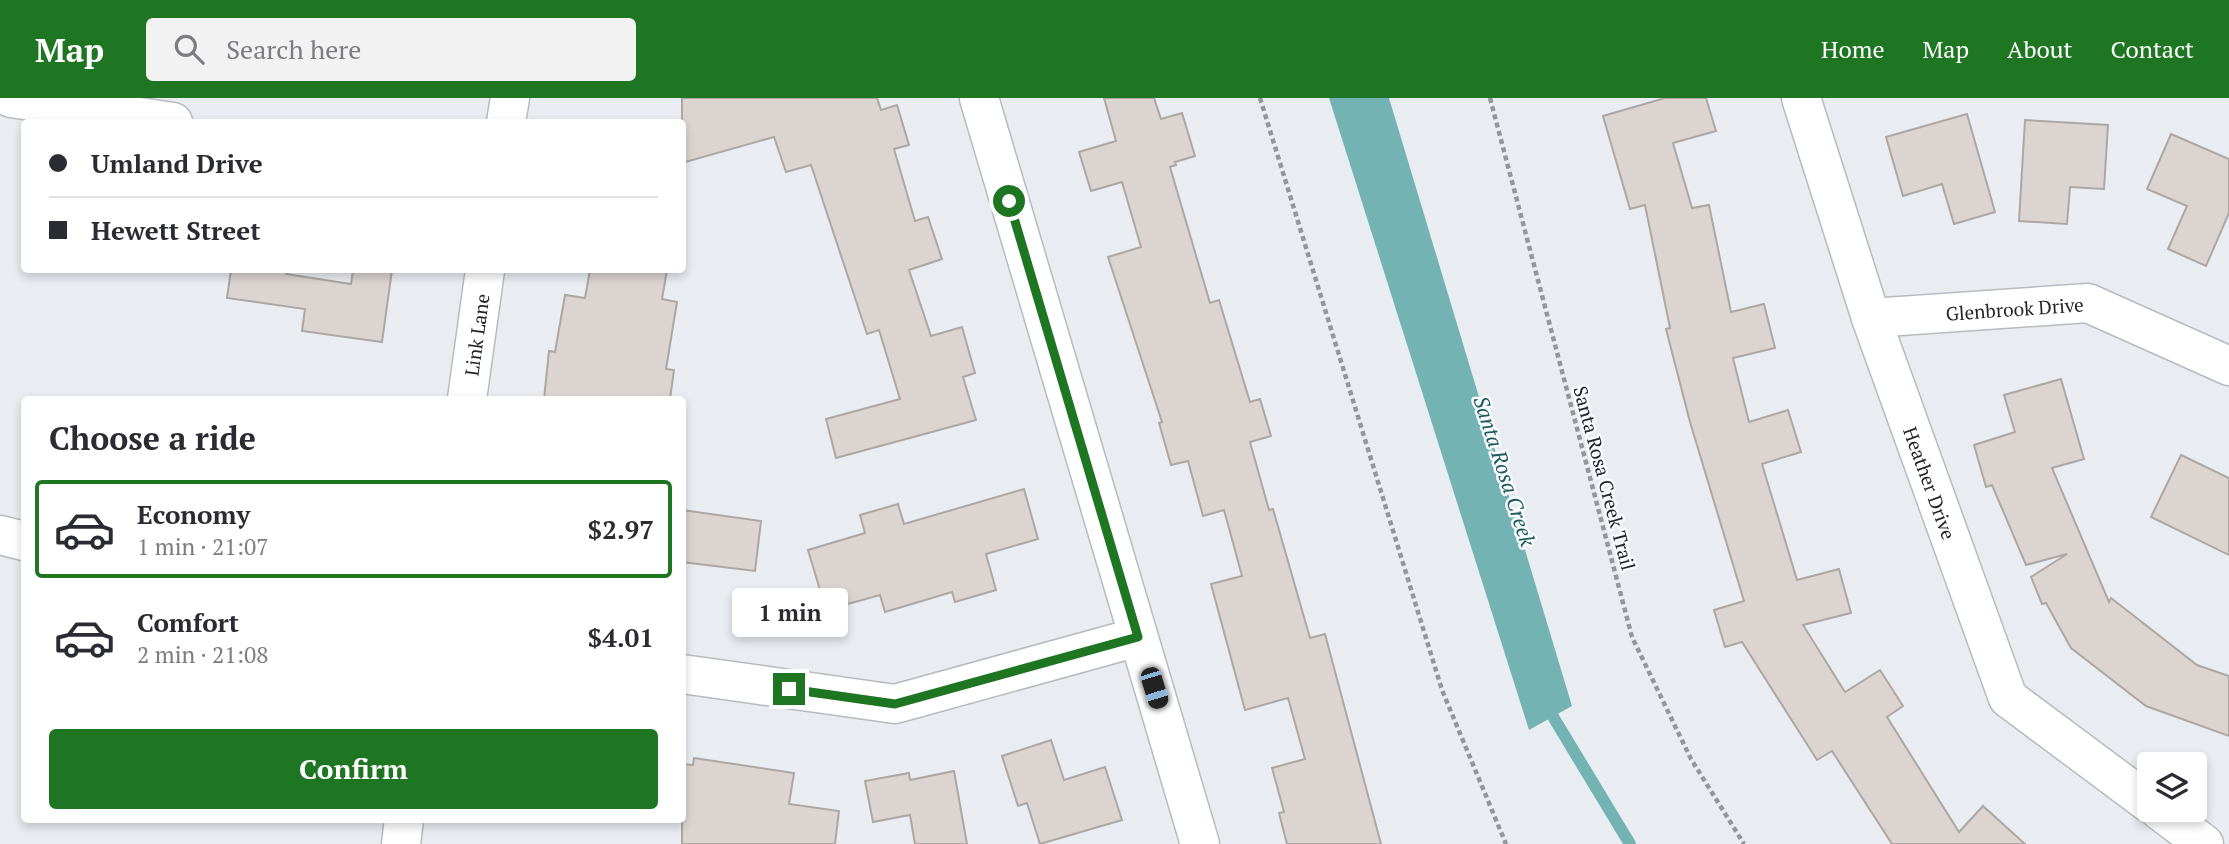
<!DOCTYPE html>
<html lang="en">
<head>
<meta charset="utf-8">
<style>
  :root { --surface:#fff; --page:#f2f2f3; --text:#2b2b33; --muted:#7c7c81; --line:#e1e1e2; --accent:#1e7623 }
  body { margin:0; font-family:"PT Serif",serif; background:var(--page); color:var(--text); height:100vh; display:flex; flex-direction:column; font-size:26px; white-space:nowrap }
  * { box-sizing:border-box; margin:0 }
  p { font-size:23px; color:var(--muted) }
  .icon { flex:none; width:38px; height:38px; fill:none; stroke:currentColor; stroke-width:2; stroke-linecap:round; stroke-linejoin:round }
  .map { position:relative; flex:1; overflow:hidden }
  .sheet { position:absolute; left:21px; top:298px; width:665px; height:427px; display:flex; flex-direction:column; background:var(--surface); border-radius:7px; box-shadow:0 4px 10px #0003 }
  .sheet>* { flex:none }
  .top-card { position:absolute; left:21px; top:21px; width:665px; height:154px; border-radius:7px; box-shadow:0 4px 10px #0003; display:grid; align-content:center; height:154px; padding:0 28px; background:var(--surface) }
  .controls { position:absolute; left:2137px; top:654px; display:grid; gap:14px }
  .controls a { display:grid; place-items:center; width:70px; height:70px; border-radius:7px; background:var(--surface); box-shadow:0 4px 10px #0003; font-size:35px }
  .end { position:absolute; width:32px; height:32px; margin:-16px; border:9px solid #1e7623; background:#fff; box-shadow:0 0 0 4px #fff }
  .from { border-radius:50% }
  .bubble { position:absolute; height:49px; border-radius:7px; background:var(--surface); box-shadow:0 4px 10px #0003; font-size:23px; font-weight:700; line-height:49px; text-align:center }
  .car { position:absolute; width:21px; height:42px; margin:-21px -10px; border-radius:9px; box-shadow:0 0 5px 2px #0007; background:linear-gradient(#222 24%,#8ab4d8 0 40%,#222 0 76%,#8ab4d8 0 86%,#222 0) }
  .top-card b { display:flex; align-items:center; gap:24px; height:66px; font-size:26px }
  .top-card b+b { border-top:2px solid var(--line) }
  .top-card i { width:18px; height:18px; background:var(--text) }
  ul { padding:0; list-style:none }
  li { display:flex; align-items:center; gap:21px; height:98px; margin:0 14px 10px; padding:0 14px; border:4px solid transparent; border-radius:7px }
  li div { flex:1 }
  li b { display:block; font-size:26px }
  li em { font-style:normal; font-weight:700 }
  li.on { border-color:var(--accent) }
  li>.icon { width:63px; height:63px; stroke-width:1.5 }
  h2 { padding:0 28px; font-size:32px; line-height:84px }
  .action { display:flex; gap:14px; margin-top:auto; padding:14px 28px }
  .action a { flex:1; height:80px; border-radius:7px; background:var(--accent); color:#fff; font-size:28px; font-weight:700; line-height:80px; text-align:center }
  header { display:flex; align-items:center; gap:42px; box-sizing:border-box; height:98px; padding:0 35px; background:var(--accent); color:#fff }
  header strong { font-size:33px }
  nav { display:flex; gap:38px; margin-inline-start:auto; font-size:24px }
  .search { width:490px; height:63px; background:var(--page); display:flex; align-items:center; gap:18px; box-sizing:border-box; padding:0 24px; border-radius:7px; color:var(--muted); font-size:26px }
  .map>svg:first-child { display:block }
  .water { fill:#74b3b3 }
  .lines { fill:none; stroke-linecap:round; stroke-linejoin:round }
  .stream { stroke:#74b3b3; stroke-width:12 }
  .building { fill:#dbd4d1; stroke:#ada7a4; stroke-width:2 }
  .minor-casing { stroke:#b7bbc0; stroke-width:41 }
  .path { stroke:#94969a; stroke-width:4.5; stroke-dasharray:5 3.5; stroke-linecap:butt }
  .minor { stroke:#fff; stroke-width:38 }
  .route { stroke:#1e7623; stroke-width:9 }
  .labels { text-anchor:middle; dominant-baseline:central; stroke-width:5; stroke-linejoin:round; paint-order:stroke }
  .street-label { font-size:19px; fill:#242527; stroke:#f7fbff }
  .water-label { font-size:21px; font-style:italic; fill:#225959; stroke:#f7fbff }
</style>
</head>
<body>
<header>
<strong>Map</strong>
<div class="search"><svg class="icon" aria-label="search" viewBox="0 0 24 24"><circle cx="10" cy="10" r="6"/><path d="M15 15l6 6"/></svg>Search here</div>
<nav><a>Home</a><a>Map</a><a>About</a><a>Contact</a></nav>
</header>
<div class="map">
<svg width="2229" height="746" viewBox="0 0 2229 746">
  <rect width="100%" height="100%" fill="#e9edf2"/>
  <!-- water -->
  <path class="water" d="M1329,0H1389L1572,608L1529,632Z"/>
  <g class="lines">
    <!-- stream -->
    <path class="stream" d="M1548,603L1552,617L1630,746"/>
  </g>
  <!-- building -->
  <g class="building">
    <path d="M682,0H877L881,12L897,7L909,47L894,51L915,123L928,119L942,161L909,172L931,238L962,229L975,275L963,279L976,322L836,360L826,321L900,301L879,232L867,236L811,67L786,74L774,39L682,65Z"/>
    <path d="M1104,0H1154L1161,21L1182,15L1195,58L1175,64L1176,67L1170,69L1210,205L1219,202L1250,304L1260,301L1271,338L1250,344L1269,412L1273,411L1310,540L1325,536L1381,746H1287L1279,715L1284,714L1272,670L1305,661L1288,600L1245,612L1211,486L1242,478L1224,412L1203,418L1188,363L1171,367L1159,325L1162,324L1108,159L1141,149L1122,84L1091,93L1079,54L1116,43Z"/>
    <path d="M1665,0H1706L1716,33L1673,45L1692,110L1709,107L1731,214L1764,206L1775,250L1733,260L1749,324L1788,312L1801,354L1762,366L1797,482L1839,471L1851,515L1803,527L1845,594L1880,572L1903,608L1887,619L1959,734L1983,708L2025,746H1892L1832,653L1817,662L1742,544L1725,549L1714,512L1744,503L1690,324L1666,231L1670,230L1645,107L1630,111L1603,18Z"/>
    <path d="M1967,16L1995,114L1954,126L1942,86L1903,98L1886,39Z"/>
    <path d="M2025,22L2108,27L2104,91L2070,89L2067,126L2019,123Z"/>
    <path d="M2171,36L2229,61V115L2206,168L2168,151L2187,108L2147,91Z"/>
    <path d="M231,172H286V176L351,186L353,172H392L382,244L302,233L305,211L227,200Z"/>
    <path d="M590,172H667L662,201L677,204L666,271L674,272L670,301H544L549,253L555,254L565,197L585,200Z"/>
    <path d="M2061,281L2084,361L2052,370L2109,504L2111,500L2197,567L2229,578V638L2146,608L2071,550L2046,505L2042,506L2031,479L2067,456L2026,467L1992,387L1986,389L1974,347L2015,334L2004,297Z"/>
    <path d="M2181,357L2229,380V457L2151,419Z"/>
    <path d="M1024,391L1038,441L986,456L996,492L955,504L952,494L885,514L880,497L826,512L808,452L865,435L860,417L898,406L904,426Z"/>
    <path d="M682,412L761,423L755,473L682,464Z"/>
    <path d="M1051,642L1064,682L1105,669L1122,722L1040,746L1027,705L1018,708L1002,658Z"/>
    <path d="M694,660L794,675L789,706L839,713L835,746H682V666L693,667Z"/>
    <path d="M954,673L967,746H915L910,717L873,724L865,683L909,675L910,682Z"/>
  </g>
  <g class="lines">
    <!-- minor casing -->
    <g class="minor-casing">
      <g id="minor">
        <path d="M11,0L173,24"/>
        <path d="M979,0L1200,746"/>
        <path id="s1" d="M1801,0L1871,220L2008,600L2149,705"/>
        <path d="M506,24L510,0"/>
        <path id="s2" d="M1871,220L2088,205L2229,268"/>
        <path id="s3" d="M467,301L485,172"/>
        <path d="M0,437L24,443"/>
        <path d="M682,576L895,606L1138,539"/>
        <path d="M2159,712L2204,746"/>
        <path d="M401,746L404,721"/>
      </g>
    </g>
    <!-- path -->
    <g class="path">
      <path d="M1260,0L1442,592L1506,746"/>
      <path d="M1490,0L1632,539L1691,661L1744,746"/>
    </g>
    <!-- minor -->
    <use href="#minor" class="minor"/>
  </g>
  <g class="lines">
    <!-- route -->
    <path class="route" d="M789,591L895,606L1138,539L1009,103"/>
  </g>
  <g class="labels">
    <!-- street labels -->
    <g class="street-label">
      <text stroke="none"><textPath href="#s2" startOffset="144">Glenbrook Drive</textPath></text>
      <text stroke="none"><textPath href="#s3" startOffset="65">Link Lane</textPath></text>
      <text transform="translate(1605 380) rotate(75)">Santa Rosa Creek Trail</text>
      <text stroke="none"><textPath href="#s1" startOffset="406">Heather Drive</textPath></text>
    </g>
    <!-- water labels -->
    <g class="water-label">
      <text transform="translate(1505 373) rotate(72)">Santa Rosa Creek</text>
    </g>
  </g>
</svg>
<div class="controls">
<a><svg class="icon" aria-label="layers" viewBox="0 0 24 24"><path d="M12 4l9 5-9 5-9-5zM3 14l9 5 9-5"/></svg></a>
</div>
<i class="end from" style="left:1009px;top:103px"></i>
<i class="end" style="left:789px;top:591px"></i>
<div class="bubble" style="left:732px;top:490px;width:116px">1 min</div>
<i class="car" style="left:1154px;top:590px;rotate:163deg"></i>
<div class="top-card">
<b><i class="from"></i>Umland Drive</b>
<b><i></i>Hewett Street</b>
</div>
<section class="sheet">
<h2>Choose a ride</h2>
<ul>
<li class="on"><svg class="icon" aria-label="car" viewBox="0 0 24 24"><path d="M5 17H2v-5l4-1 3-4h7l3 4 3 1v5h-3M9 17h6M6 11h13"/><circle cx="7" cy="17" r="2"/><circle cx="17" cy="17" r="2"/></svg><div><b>Economy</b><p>1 min · 21:07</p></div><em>$2.97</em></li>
<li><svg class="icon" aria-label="car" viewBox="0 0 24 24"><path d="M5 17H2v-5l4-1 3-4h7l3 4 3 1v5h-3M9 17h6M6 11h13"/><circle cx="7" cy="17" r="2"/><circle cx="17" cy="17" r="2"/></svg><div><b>Comfort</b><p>2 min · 21:08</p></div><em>$4.01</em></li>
</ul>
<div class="action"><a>Confirm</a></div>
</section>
</div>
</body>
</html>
